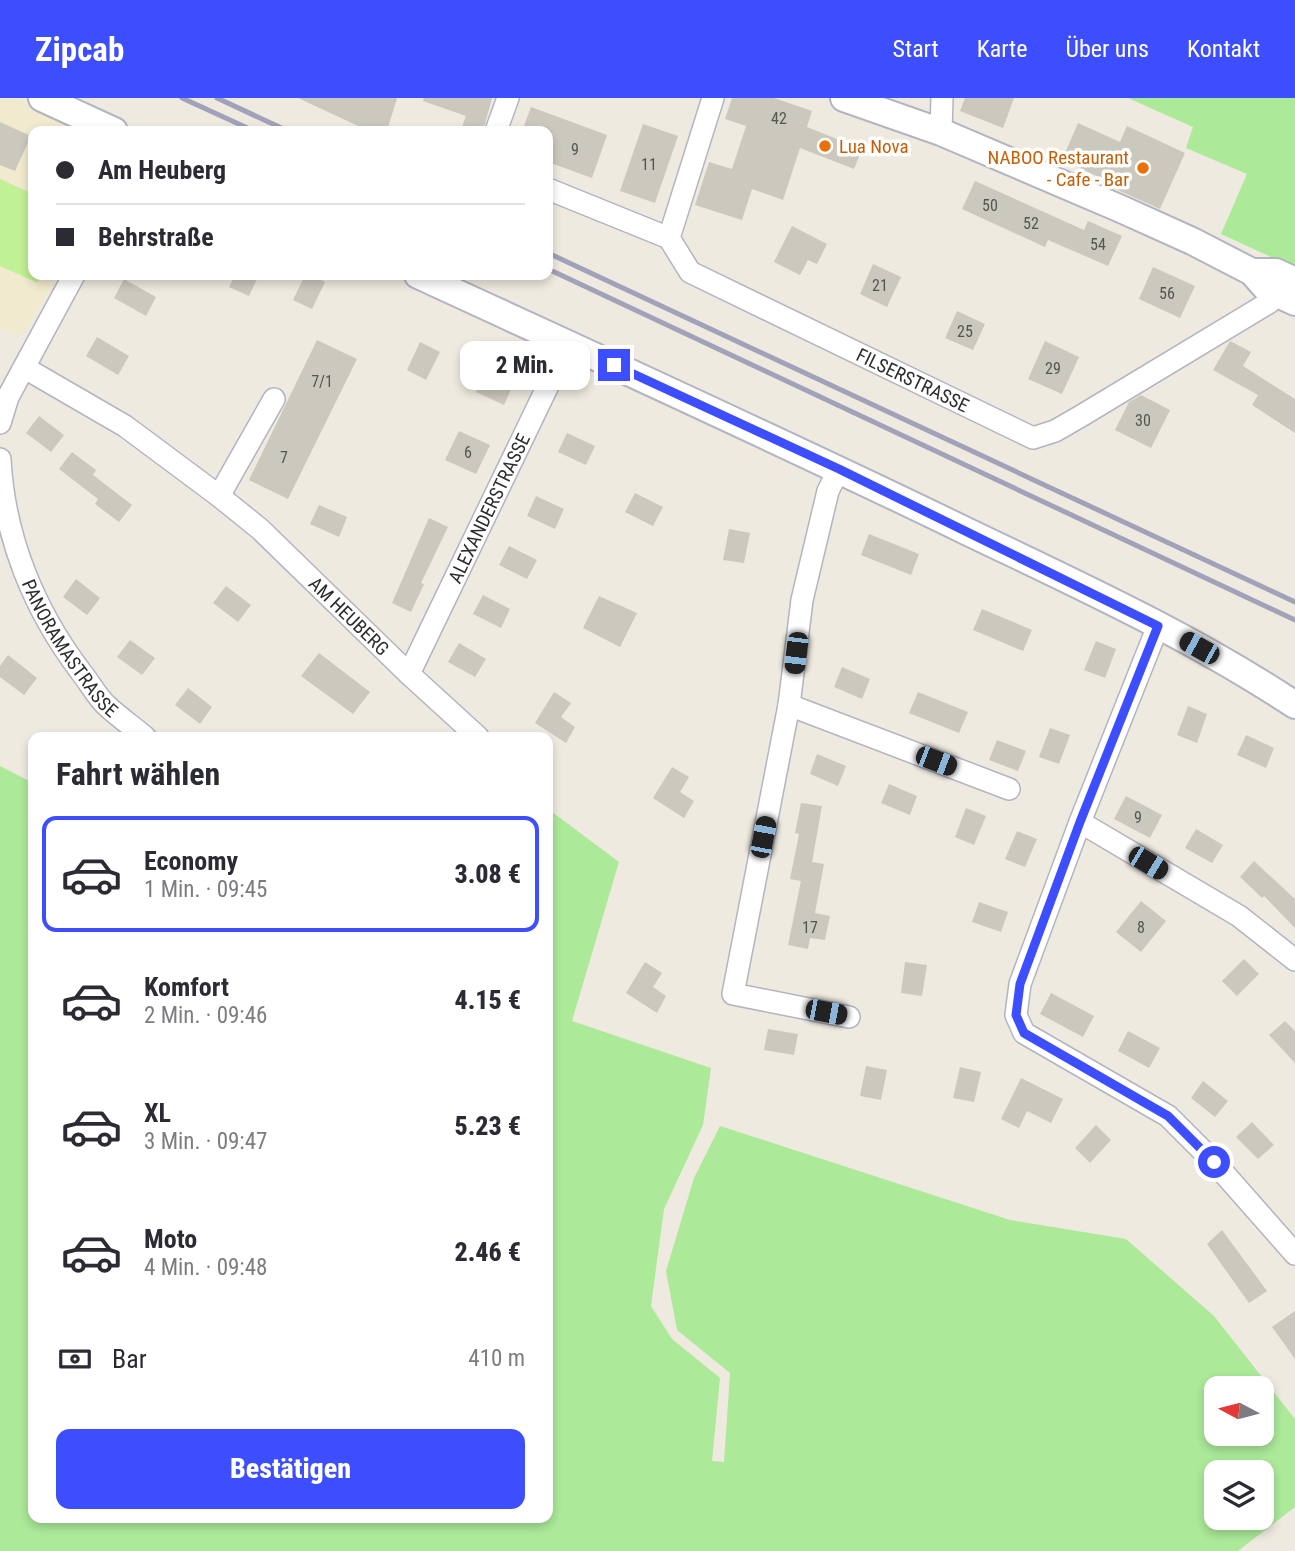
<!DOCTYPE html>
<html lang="de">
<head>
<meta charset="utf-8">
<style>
  :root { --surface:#fff; --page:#f7f7f7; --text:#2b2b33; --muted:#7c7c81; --line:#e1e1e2; --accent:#3d4eff }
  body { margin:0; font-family:"Roboto Condensed",sans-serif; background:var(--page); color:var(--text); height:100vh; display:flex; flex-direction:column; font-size:26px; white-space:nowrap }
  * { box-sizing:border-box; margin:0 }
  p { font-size:23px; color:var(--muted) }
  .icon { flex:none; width:38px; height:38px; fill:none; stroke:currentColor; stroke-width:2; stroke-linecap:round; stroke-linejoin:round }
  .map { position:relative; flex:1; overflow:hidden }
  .side { position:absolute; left:28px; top:634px; width:525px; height:791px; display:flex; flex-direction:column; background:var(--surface); border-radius:14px; box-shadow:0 4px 10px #0003 }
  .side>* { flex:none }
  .guide { position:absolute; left:28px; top:28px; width:525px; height:154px; border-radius:14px; box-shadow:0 4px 10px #0003; display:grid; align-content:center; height:154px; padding:0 28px; background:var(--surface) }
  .needle { width:46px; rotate:277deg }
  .buttons { position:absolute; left:1204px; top:1278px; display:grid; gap:14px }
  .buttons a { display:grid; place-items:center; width:70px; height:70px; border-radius:14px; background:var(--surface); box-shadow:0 4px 10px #0003; font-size:35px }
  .end { position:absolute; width:32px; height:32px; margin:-16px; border:9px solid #3d4eff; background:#fff; box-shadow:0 0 0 4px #fff }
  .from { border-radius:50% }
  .bubble { position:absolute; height:49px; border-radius:14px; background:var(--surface); box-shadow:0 4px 10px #0003; font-size:23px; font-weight:800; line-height:49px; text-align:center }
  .car { position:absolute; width:21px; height:42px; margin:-21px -10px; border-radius:9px; box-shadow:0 0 5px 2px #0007; background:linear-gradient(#222 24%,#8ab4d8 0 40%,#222 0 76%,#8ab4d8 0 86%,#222 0) }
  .guide b { display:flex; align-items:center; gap:24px; height:66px; font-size:26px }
  .guide b+b { border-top:2px solid var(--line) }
  .guide i { width:18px; height:18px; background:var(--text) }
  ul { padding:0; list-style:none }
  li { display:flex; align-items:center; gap:21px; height:116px; margin:0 14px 10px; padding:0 14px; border:4px solid transparent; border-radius:14px }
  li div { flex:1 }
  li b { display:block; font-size:26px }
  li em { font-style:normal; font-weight:800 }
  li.selected { border-color:var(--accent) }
  li>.icon { width:63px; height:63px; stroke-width:1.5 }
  h2 { padding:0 28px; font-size:32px; line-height:84px }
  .pay { display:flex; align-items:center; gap:18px; height:77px; padding:0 28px; font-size:26px }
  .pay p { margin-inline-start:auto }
  .action { display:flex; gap:14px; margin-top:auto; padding:14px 28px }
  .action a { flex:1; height:80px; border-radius:14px; background:var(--accent); color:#fff; font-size:28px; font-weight:800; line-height:80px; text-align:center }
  header { display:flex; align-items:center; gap:42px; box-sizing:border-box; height:98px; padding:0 35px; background:var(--accent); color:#fff }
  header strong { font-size:33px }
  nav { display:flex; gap:38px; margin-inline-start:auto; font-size:24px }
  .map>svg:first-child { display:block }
  .education { fill:#f2eace }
  .green { fill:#ace999; fill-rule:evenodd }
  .pitch { fill:#c0f194 }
  .building { fill:#cbc8be }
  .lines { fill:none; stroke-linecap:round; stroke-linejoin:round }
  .minor-casing { stroke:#b3b4c1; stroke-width:24 }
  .tertiary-casing { stroke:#b3b4c1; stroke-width:30 }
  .minor { stroke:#fff; stroke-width:21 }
  .tertiary { stroke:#fff; stroke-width:26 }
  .rail { stroke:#a1a2b9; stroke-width:5 }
  .route { stroke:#3d4eff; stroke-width:9 }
  .food-dot { fill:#e8710a; stroke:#fff; stroke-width:2.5 }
  .labels { text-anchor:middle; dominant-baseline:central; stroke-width:7; stroke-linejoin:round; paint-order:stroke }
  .number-label { font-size:16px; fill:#545451 }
  .food-label { font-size:19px; fill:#c56008; stroke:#fff; text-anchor:start }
  .street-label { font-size:19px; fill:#2d2d2d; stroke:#fff }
</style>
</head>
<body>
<header>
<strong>Zipcab</strong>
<nav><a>Start</a><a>Karte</a><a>Über uns</a><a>Kontakt</a></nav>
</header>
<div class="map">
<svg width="1295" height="1453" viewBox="0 0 1295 1453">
  <rect width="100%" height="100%" fill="#efeadf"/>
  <!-- education -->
  <path class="education" d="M0,0H15L87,33H33V177H57L22,238L0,231Z"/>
  <!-- green -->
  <g class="green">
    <path d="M1128,0H1295V170L1221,136L1247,76L1186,50L1193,29Z"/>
    <path d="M0,668L33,685V1419H548V711L619,764L572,923L711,970L703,1027L664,1111L651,1208L672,1241L720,1280L712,1363L724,1364L730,1275L677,1232L666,1173L694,1080L720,1028L1010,1122L1126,1141L1214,1218L1295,1321V1409L1238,1453H0ZM1216,1290H1262V1335H1216ZM1216,1374H1262V1419H1216Z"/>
  </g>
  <!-- pitch -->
  <path class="pitch" d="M0,81L33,96V177H41L38,185L0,168Z"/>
  <!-- building -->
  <g class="building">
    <path d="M298,0H397L387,33H369Z"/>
    <path d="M424,0H492L483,33H473L462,29L466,18L423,3Z"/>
    <path d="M732,0H774L812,13L807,29L862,51L854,71L800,50L783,102L752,91L742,122L695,107L709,64L732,71L746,28L725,21Z"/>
    <path d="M965,0H1014L1003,30L960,13Z"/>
    <path d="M531,9L607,37L592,80L548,64V33H522Z"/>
    <path d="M0,24L31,38L15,73L0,67Z"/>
    <path d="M1078,25L1120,44L1127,28L1185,55L1160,111L1102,85L1103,81L1062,62Z"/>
    <path d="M643,26L678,38L655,105L620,93Z"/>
    <path d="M975,83L1084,132L1088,123L1122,138L1108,168L1048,142L1045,149L962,111Z"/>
    <path d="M792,128L827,146L817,166L808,162L800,177L774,164Z"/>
    <path d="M873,166L901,179L887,209L860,196Z"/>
    <path d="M1153,169L1195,188L1180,220L1139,201Z"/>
    <path d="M235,177H259L249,198L229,189Z"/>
    <path d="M305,177H311L325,184L312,211L293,202Z"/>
    <path d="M124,181L156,199L146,218L114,200Z"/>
    <path d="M957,213L985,226L973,252L945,240Z"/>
    <path d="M97,239L129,258L118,277L86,258Z"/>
    <path d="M317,242L357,261L288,401L249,382Z"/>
    <path d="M1045,243L1079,259L1062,296L1028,281Z"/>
    <path d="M1230,243L1251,254L1243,268L1295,301V335L1252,307L1258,297L1213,272Z"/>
    <path d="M420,244L440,254L426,282L407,272Z"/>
    <path d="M485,274L513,287L504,307L476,294Z"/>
    <path d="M1141,297L1170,312L1151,350L1115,332L1129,304Z"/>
    <path d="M39,318L64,337L51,354L26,335Z"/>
    <path d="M459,333L490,347L476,376L445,362Z"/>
    <path d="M567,335L595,348L586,367L558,354Z"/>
    <path d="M72,354L96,372L93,377L132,407L119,424L95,406L98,401L59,371Z"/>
    <path d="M635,395L663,409L653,428L625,414Z"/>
    <path d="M536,398L564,411L555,431L527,418Z"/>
    <path d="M319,407L347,419L339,439L310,426Z"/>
    <path d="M429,420L448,429L421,485L424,486L411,514L392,505Z"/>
    <path d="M729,431L750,435L744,465L723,462Z"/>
    <path d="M869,436L919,456L911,477L861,457Z"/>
    <path d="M509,448L537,462L527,481L499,467Z"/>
    <path d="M76,481L100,500L87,517L63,499Z"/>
    <path d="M226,488L251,507L238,524L213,505Z"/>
    <path d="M483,497L510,511L501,530L473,516Z"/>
    <path d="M599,498L637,515L620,549L583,530Z"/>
    <path d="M982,511L1032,532L1023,553L973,532Z"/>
    <path d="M130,542L155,560L142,577L117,559Z"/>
    <path d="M1096,543L1116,551L1105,580L1084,572Z"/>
    <path d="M459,545L486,561L475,579L448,564Z"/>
    <path d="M319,555L370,594L353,616L301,578Z"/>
    <path d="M8,557L37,580L24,597L0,579V568Z"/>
    <path d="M842,569L870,581L862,601L834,589Z"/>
    <path d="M188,590L212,609L200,626L175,607Z"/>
    <path d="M554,594L571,605L561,619L575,629L566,645L535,625Z"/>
    <path d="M918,594L968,614L959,635L909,615Z"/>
    <path d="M1188,608L1207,616L1197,645L1177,637Z"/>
    <path d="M1050,630L1070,637L1059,666L1039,659Z"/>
    <path d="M1246,637L1274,650L1266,670L1237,657Z"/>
    <path d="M997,642L1026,653L1018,673L989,662Z"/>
    <path d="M817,656L846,668L838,688L810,676Z"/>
    <path d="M672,669L689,679L680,694L694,703L684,720L653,700Z"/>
    <path d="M889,686L917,698L910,717L881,705Z"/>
    <path d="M1126,698L1162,717L1150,740L1114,721Z"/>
    <path d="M801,705L822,708L812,764L824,766L815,815L830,818L825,842L810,840L808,851L788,847L801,783L790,781L799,736L795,735Z"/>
    <path d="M966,710L986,718L974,747L955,739Z"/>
    <path d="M1196,731L1223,747L1212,765L1185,750Z"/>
    <path d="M1017,733L1037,741L1025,769L1005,761Z"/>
    <path d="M1254,763L1295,801V830L1264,798L1262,800L1240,779Z"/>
    <path d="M1141,803L1166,823L1141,854L1116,834Z"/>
    <path d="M979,804L1008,814L1001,834L972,824Z"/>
    <path d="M1244,861L1259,876L1237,898L1222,883Z"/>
    <path d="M645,864L662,875L653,889L666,898L657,915L626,895Z"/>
    <path d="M905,864L927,867L922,898L901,895Z"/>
    <path d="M1051,895L1094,918L1083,939L1040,916Z"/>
    <path d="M1285,923L1295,933V965L1269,937Z"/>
    <path d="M768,931L798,936L794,957L764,952Z"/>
    <path d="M1128,933L1160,950L1149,970L1118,953Z"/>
    <path d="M866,968L887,972L881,1002L860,998Z"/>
    <path d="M960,969L981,974L974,1004L953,1000Z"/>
    <path d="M1021,980L1063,1001L1051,1025L1027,1013L1019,1030L1001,1021Z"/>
    <path d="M1203,983L1228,1003L1215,1019L1191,1000Z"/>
    <path d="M1252,1024L1274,1047L1258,1061L1236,1039Z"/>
    <path d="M1096,1027L1111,1042L1090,1065L1075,1050Z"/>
    <path d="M1222,1132L1267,1193L1249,1205L1207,1146Z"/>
    <path d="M1295,1213V1261L1272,1229Z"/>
  </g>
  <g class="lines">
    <!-- minor casing -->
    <g class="minor-casing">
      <g id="minor">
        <path d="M496,33L508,0"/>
        <path d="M941,34L942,0"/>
        <path id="s1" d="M548,91L669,140L690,174L1033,340L1055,333L1081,318L1270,204L1275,195"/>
        <path d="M669,140L713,0"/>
        <path id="s2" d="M25,270L125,328L219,398L260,431L409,576L478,639"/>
        <path d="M0,325L8,299L74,177"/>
        <path id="s3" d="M0,361C4,439 34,512 81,574C90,585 97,599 107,608C119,619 133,629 145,639"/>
        <path d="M839,371L828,393L802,502L789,607L733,896L849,919"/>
        <path d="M219,398L274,301"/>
        <path d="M1158,528L1080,724L1020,886L1016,917L1024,935L1168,1018L1214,1064L1295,1156"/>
        <path id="s4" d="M409,576L568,246"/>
        <path d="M789,607L1009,691"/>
        <path d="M1080,724L1239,818L1295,862"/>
      </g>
    </g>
    <!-- tertiary casing -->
    <g class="tertiary-casing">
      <g id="tertiary">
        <path d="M42,0L114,33"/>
        <path d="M844,0L941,34L1121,111L1192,143L1252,174L1267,191L1295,204"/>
        <path d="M1252,174H1276L1295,183"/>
        <path d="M418,177C600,261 783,344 964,432C1076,486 1191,538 1295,607"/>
      </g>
    </g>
    <!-- minor -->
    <use href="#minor" class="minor"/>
    <!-- tertiary -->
    <use href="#tertiary" class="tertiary"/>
    <!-- rail -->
    <g class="rail">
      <path d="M182,0L254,33"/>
      <path d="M217,0L288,33"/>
      <path d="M548,155L1295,504"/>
      <path d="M548,171L1295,522"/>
    </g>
  </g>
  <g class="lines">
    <!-- route -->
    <path class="route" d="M614,267L839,371L1158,528L1080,724L1020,886L1016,917L1024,935L1168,1018L1214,1064"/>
  </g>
  <!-- markers -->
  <g class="food-dot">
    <circle cx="825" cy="48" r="7"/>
    <circle cx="1143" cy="70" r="7"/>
  </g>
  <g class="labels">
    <!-- number labels -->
    <g class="number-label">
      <text x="779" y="20">42</text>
      <text x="575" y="51">9</text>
      <text x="649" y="66">11</text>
      <text x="990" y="107">50</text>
      <text x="1031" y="125">52</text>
      <text x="1098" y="146">54</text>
      <text x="880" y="187">21</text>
      <text x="1167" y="195">56</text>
      <text x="965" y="233">25</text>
      <text x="1053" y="270">29</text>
      <text x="322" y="283">7/1</text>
      <text x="1143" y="322">30</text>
      <text x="468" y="354">6</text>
      <text x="284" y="359">7</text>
      <text x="1138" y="719">9</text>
      <text x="810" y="829">17</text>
      <text x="1141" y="829">8</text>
    </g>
    <!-- food labels -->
    <g class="food-label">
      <text x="839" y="48">Lua Nova</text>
      <text x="1129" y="59" text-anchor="end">NABOO Restaurant<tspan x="1129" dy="22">- Cafe - Bar</tspan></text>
    </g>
    <!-- street labels -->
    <g class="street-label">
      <text stroke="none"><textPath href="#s1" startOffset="418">FILSERSTRASSE</textPath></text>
      <text stroke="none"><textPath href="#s4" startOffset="184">ALEXANDERSTRASSE</textPath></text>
      <text stroke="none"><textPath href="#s2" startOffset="410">AM HEUBERG</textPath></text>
      <text stroke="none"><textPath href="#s3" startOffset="205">PANORAMASTRASSE</textPath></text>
    </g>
  </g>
</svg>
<div class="buttons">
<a><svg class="needle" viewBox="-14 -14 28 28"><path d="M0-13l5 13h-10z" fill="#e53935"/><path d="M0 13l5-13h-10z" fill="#7c7c81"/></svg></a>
<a><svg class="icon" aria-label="layers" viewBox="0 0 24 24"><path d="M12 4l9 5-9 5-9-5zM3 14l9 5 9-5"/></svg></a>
</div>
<i class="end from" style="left:1214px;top:1064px"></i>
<i class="end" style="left:614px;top:267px"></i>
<div class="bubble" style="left:460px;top:243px;width:130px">2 Min.</div>
<i class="car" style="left:1199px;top:550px;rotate:299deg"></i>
<i class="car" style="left:796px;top:555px;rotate:187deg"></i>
<i class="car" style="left:936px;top:663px;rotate:111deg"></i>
<i class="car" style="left:763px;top:739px;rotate:11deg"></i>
<i class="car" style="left:1148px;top:765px;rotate:121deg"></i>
<i class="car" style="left:826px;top:914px;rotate:101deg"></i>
<div class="guide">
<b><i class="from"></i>Am Heuberg</b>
<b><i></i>Behrstraße</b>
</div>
<section class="side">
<h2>Fahrt wählen</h2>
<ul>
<li class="selected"><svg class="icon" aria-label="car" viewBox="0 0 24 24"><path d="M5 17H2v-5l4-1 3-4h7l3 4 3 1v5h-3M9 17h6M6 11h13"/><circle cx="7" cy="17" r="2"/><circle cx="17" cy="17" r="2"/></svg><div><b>Economy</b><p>1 Min. · 09:45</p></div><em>3.08 €</em></li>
<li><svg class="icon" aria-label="car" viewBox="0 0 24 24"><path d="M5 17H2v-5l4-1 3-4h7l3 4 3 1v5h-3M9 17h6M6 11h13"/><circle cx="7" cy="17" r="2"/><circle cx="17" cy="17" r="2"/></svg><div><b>Komfort</b><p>2 Min. · 09:46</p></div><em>4.15 €</em></li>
<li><svg class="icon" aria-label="car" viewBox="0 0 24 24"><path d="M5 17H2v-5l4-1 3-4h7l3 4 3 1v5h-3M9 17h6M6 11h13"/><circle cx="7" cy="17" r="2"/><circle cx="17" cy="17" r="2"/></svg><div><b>XL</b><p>3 Min. · 09:47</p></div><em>5.23 €</em></li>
<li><svg class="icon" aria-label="car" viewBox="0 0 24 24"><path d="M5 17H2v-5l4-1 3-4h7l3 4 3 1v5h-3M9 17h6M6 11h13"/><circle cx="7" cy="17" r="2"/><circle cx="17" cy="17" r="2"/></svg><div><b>Moto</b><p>4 Min. · 09:48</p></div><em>2.46 €</em></li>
</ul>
<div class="pay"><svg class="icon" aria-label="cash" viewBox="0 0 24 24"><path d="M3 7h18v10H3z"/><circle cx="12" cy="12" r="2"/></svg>Bar<p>410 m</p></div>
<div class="action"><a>Bestätigen</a></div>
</section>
</div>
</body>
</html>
